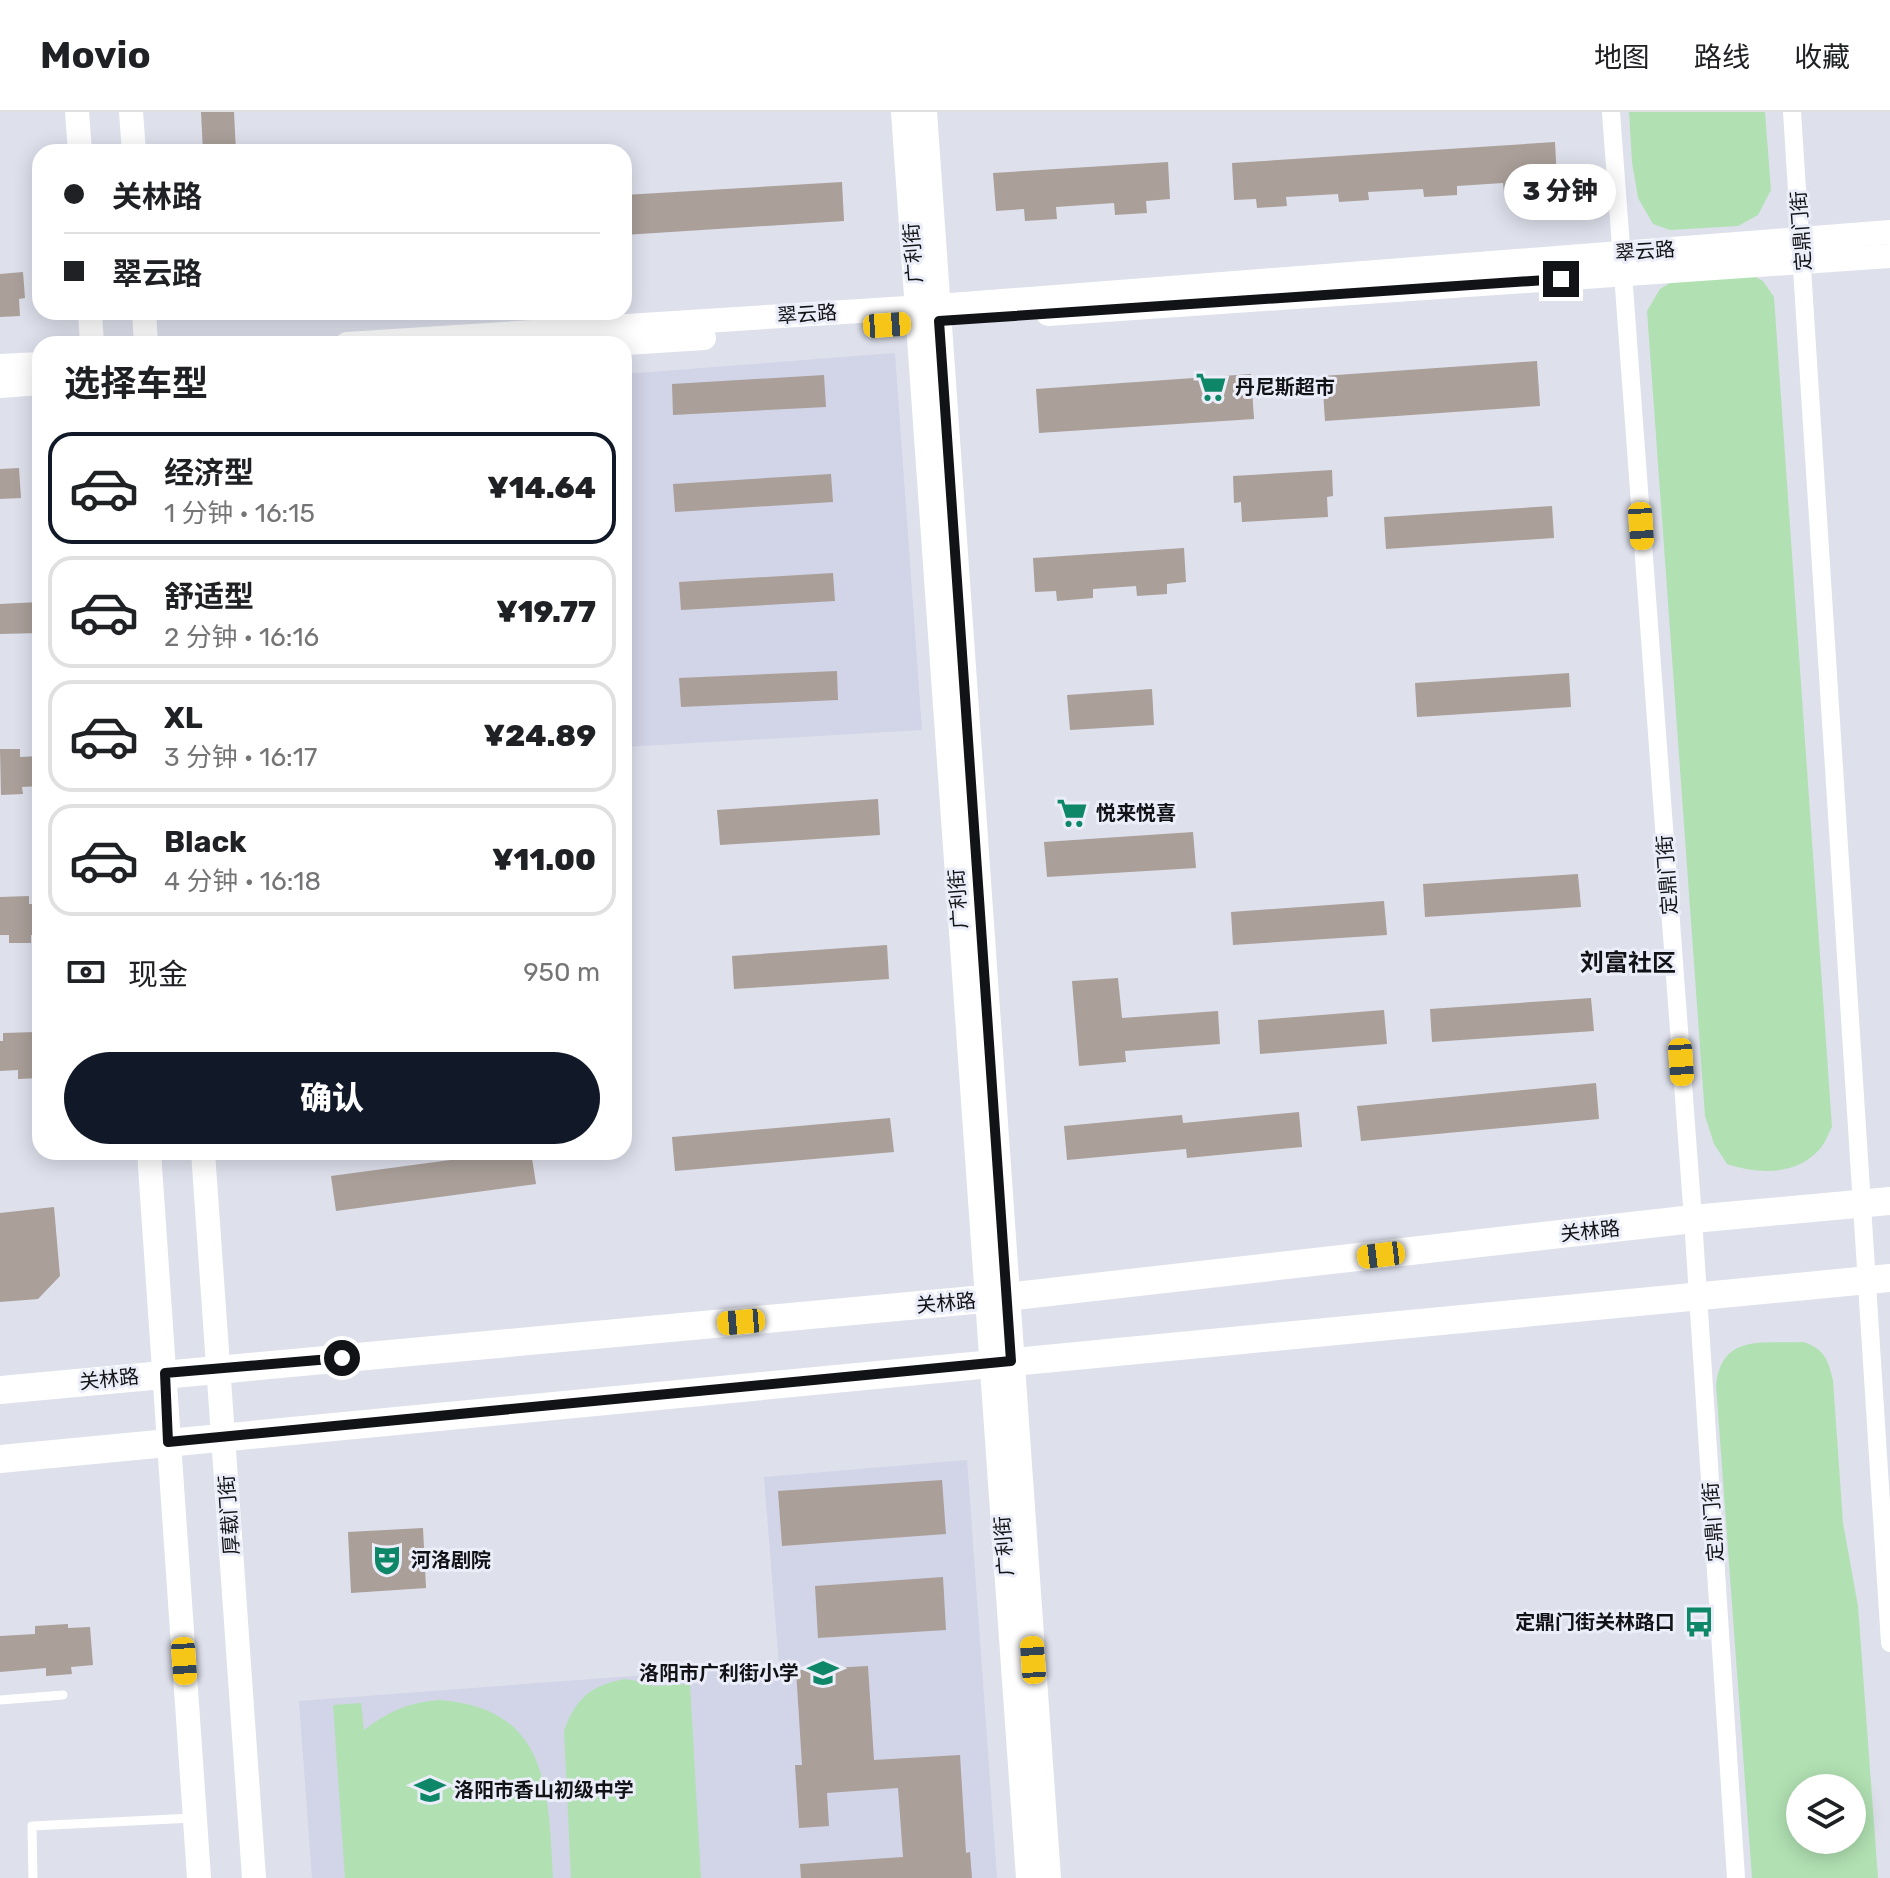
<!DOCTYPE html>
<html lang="zh">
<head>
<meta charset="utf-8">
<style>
  :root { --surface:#fff; --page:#f2f2f2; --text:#202124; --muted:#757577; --line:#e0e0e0; --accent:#111827 }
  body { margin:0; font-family:Rubik,"Noto Sans SC",sans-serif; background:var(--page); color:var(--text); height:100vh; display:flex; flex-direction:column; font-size:30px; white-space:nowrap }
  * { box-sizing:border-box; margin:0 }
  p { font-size:26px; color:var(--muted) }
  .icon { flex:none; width:44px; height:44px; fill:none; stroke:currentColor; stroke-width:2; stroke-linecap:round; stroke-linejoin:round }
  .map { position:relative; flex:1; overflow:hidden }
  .panel { position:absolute; left:32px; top:224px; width:600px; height:824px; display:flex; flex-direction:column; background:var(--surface); border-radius:24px; box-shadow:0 4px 20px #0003 }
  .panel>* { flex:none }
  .banner { position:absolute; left:32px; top:32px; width:600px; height:176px; border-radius:24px; box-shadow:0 4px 20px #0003; display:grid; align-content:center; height:176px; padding:0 32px; background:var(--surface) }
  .tools { position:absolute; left:1786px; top:1662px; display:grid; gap:16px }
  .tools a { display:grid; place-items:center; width:80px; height:80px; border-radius:50%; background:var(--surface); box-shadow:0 4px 20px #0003; font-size:40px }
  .end { position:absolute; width:36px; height:36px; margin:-18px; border:10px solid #121317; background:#fff; box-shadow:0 0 0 4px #fff }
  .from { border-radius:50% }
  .bubble { position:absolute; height:56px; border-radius:28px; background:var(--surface); box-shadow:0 4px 20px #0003; font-size:26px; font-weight:800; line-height:56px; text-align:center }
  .car { position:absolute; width:24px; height:48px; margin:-24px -12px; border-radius:10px; box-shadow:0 0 6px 2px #0007; background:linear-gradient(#f5c518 24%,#345 0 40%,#f5c518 0 76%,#345 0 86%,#f5c518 0) }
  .banner b { display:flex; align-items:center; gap:28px; height:76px; font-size:30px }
  .banner b+b { border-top:2px solid var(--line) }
  .banner i { width:20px; height:20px; background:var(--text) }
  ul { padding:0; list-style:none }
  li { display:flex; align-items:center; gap:24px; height:112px; margin:0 16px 12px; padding:0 16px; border:4px solid var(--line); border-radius:24px }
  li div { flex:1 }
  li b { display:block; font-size:30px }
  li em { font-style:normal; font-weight:800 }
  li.on { border-color:var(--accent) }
  li>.icon { width:72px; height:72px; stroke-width:1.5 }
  h2 { padding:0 32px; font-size:36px; line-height:96px }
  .pay { display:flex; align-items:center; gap:20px; height:88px; padding:0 32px; font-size:30px }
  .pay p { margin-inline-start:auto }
  .primary-button { display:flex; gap:16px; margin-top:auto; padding:16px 32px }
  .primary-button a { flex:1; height:92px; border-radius:48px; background:var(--accent); color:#fff; font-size:32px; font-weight:800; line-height:92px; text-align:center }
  header { display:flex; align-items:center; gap:48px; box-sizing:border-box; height:112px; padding:0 40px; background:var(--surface); border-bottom:2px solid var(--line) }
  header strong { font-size:38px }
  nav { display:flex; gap:44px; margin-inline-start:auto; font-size:28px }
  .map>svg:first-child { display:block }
  .built { fill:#d2d4e7 }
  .green { fill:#b1e1b3; fill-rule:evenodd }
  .building { fill:#aa9f99 }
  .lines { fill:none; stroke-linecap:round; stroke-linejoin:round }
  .lane { stroke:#fff; stroke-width:9 }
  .street { stroke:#fff; stroke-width:18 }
  .secondary { stroke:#fff; stroke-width:24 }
  .primary { stroke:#fff; stroke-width:28 }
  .route { stroke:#121317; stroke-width:10 }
  .labels { text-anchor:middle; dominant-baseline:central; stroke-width:6; stroke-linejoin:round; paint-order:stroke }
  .street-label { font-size:20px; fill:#121317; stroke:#ebedf9 }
  .poi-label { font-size:20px; font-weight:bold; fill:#121317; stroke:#ebedf9; text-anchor:start }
  .quarter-label { font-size:24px; font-weight:bold; fill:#121317; stroke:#ebedf9 }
</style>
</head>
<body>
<header>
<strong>Movio</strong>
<nav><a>地图</a><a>路线</a><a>收藏</a></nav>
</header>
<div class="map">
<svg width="1890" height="1766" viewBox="0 0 1890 1766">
  <rect width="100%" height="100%" fill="#dee0ec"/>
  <!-- built -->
  <g class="built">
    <path d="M895,241L922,618L624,635V262Z"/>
    <path d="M967,1348L997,1766H312L299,1589L779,1553L764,1365Z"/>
  </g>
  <!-- green -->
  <g class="green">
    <path d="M1629,0H1765L1771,78L1758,103L1738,114L1670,118L1653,112L1638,86L1632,50Z"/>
    <path d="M1746,160L1763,169L1774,185L1832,1015C1828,1022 1825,1032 1819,1038C1796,1064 1757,1062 1727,1052L1714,1032L1705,1004L1647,199L1660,177L1678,166Z"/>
    <path d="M1803,1230C1825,1237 1828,1248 1833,1268L1843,1411L1858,1494L1878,1766H1752L1716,1273C1722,1221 1762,1232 1803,1230ZM1800,1676H1852V1728H1800Z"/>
    <path d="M624,1567L645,1570L654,1574L690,1572L701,1766H571L564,1619C576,1586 590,1574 624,1567Z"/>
    <path d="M439,1588C550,1596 548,1679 553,1766H345L333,1593L361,1591L364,1618C387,1600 409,1590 439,1588Z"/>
  </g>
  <!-- building -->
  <g class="building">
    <path d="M201,0H234L236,40H203Z"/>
    <path d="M1555,30L1557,68L1532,70L1533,78L1504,80L1503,71L1457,74V83L1424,85L1423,77L1368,80L1369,88L1339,90L1338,82L1286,85L1287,94L1257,96L1256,87L1234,88L1232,51Z"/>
    <path d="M1168,50L1170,87L1146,89L1147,101L1115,103L1114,91L1056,95L1057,107L1025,109L1024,97L996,99L993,61Z"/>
    <path d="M842,70L844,109L624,123V83Z"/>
    <path d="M23,160L25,186L19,187L20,204L0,205V162Z"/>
    <path d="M1537,249L1540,294L1325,309L1322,264Z"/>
    <path d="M1251,262L1254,307L1039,321L1036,277Z"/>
    <path d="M824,263L826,295L673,303L672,272Z"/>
    <path d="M19,356L21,386L0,387V357Z"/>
    <path d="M1332,358L1333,384L1327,385L1328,405L1242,410L1241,390L1234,391L1233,364Z"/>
    <path d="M831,362L833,390L675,400L673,372Z"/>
    <path d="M1552,394L1554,426L1386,437L1384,405Z"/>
    <path d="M1184,436L1186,470L1167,472V482L1137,484L1136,474L1093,477V486L1057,489L1056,479L1035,480L1033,446Z"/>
    <path d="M833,461L835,489L681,498L679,470Z"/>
    <path d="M39,490L40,521L0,522V492Z"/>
    <path d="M837,559L838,588L681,595L679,566Z"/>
    <path d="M1569,561L1571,595L1417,605L1415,571Z"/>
    <path d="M1152,577L1154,613L1070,618L1067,583Z"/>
    <path d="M0,637H20V645L40,644V674L22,675L23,682L1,683Z"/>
    <path d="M878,687L880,723L720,733L717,698Z"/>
    <path d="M1193,720L1196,756L1047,765L1044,730Z"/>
    <path d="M1578,762L1581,795L1425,805L1423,772Z"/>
    <path d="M29,784V792H40V822L31,823V831H9V823H0V785Z"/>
    <path d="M1384,789L1387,823L1233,833L1231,800Z"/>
    <path d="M887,833L889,867L734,877L732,844Z"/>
    <path d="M1118,866L1122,906L1218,899L1220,932L1125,939L1126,950L1079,954L1072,869Z"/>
    <path d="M1591,886L1594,919L1432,930L1430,897Z"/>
    <path d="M1384,898L1387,932L1260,942L1258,908Z"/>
    <path d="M37,920V928H40V966L18,967V958L0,959V929H3V921Z"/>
    <path d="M1596,971L1599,1007L1361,1029L1357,994Z"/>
    <path d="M1299,1000L1302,1035L1187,1046L1186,1037L1067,1048L1064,1014L1182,1003L1183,1011Z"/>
    <path d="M890,1006L894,1040L675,1059L672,1025Z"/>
    <path d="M510,1040H531L536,1072L336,1099L331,1064Z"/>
    <path d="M54,1095L60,1164L38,1187L0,1190V1101Z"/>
    <path d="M942,1368L946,1422L782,1434L778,1379Z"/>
    <path d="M423,1416L426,1476L351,1481L348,1420Z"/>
    <path d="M943,1465L946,1518L818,1526L815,1474Z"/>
    <path d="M68,1512V1516L90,1515L93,1553L71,1555L72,1562L46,1564V1556L0,1560V1524L35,1522V1514Z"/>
    <path d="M868,1554L874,1648L960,1643L966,1741L970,1740L972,1766H801L800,1752L903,1745L898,1676L827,1681L829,1714L799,1716L795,1653H802L796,1558Z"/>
  </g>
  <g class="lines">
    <!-- lane -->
    <g class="lane">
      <path d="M0,1588L63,1583"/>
      <path d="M33,1766L32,1714L193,1706"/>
    </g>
    <!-- street -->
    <g class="street">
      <path d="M1611,0L1693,1107L1736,1766"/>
      <path d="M1792,0L1890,1531"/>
    </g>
    <!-- secondary -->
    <g class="secondary">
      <path d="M77,0L80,40"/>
      <path d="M131,0L134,40"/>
      <path d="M903,0L1028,1766"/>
      <path d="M925,0L1049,1766"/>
      <path d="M90,200L92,232"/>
      <path d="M144,200L146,232"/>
      <path d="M1048,202L1890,144"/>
      <path d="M347,232L938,194L1890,120"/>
      <path d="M611,232L704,226"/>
      <path d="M0,254L40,252"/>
      <path d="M0,274L40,271"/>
      <path d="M149,1040L199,1766"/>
      <path d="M203,1040L254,1766"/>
    </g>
    <!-- primary -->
    <g class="primary">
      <path d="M0,1278L1006,1185L1693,1107L1890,1089"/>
      <path d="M0,1347L1890,1166"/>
    </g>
  </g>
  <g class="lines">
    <!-- route -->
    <path class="route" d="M342,1246L165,1261L168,1330L1011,1249L939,209L1561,167"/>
  </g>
  <!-- icons -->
  <defs>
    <g id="supermarket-bare" transform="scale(2.4)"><path d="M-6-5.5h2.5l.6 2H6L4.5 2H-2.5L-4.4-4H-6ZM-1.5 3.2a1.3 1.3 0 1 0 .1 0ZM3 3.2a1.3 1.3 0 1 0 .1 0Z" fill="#0e8768" stroke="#ebedf9" stroke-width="2.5" paint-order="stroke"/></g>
    <g id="theatre-bare" transform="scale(2.4)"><path d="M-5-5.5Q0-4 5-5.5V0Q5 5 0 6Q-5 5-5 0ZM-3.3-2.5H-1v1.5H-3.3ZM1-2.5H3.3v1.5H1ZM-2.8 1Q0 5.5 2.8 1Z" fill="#0e8768" stroke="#ebedf9" stroke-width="2.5" paint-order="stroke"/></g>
    <g id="bus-bare" transform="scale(2.4)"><path d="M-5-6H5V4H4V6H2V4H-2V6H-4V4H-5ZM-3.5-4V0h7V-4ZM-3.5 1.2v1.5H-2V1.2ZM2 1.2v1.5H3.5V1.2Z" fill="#0e8768" stroke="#ebedf9" stroke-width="2.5" paint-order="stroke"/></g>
    <g id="school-bare" transform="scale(2.4)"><path d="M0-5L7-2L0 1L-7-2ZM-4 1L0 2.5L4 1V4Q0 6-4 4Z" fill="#0e8768" stroke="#ebedf9" stroke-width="2.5" paint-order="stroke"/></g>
  </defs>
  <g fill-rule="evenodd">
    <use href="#supermarket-bare" x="1211" y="275"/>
    <use href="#supermarket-bare" x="1072" y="701"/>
    <use href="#theatre-bare" x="387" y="1448"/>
    <use href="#bus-bare" x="1699" y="1510"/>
    <use href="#school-bare" x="823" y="1561"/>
    <use href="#school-bare" x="430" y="1678"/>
  </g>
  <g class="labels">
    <!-- street labels -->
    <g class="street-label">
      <text transform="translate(1801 119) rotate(-94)">定鼎门街</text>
      <text transform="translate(1645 139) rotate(-4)">翠云路</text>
      <text transform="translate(913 141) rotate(-94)">广利街</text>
      <text transform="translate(807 202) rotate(-4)">翠云路</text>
      <text transform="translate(1667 763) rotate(-94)">定鼎门街</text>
      <text transform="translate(958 787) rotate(-94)">广利街</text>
      <text transform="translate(1590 1119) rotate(-6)">关林路</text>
      <text transform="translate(946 1191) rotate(-5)">关林路</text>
      <text transform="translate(109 1267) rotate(-6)">关林路</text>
      <text transform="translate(229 1403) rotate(-94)">厚载门街</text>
      <text transform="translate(1713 1410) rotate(-94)">定鼎门街</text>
      <text transform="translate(1004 1434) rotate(-94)">广利街</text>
    </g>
    <!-- poi labels -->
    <g class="poi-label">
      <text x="1235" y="275">丹尼斯超市</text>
      <text x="1096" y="701">悦来悦喜</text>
      <text x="411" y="1448">河洛剧院</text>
      <text x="1675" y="1510" text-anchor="end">定鼎门街关林路口</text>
      <text x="799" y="1561" text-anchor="end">洛阳市广利街小学</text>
      <text x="454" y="1678">洛阳市香山初级中学</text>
    </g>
    <!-- quarter labels -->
    <g class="quarter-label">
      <text x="1628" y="851">刘富社区</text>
    </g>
  </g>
</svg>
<div class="tools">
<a><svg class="icon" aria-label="layers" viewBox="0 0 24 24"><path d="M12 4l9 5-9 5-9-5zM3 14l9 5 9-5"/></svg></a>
</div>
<i class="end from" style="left:342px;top:1246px"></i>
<i class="end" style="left:1561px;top:167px"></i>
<div class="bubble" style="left:1504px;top:52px;width:112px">3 分钟</div>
<i class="car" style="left:887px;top:213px;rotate:86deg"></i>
<i class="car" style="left:1641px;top:414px;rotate:176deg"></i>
<i class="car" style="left:1681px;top:950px;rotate:176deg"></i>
<i class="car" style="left:1381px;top:1143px;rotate:263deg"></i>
<i class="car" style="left:741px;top:1210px;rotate:265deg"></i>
<i class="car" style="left:1033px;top:1548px;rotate:356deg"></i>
<i class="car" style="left:184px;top:1549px;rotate:176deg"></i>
<div class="banner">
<b><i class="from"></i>关林路</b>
<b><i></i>翠云路</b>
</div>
<section class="panel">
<h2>选择车型</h2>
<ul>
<li class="on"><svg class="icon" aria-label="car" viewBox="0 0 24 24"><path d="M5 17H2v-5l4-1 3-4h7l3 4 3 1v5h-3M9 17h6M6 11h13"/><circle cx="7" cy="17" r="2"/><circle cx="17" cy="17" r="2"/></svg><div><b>经济型</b><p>1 分钟 · 16:15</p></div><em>¥14.64</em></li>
<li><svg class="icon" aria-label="car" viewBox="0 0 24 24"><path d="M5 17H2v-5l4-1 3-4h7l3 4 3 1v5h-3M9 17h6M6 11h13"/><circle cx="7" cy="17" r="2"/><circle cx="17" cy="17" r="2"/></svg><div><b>舒适型</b><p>2 分钟 · 16:16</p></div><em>¥19.77</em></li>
<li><svg class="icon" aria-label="car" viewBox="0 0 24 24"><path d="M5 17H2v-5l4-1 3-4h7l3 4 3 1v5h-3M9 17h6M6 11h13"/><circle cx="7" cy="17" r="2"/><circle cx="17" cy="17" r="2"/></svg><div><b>XL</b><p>3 分钟 · 16:17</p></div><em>¥24.89</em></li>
<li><svg class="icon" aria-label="car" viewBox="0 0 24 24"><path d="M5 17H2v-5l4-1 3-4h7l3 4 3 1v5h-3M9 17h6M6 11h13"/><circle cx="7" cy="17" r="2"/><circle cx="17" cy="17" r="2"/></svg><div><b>Black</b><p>4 分钟 · 16:18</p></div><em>¥11.00</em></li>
</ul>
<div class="pay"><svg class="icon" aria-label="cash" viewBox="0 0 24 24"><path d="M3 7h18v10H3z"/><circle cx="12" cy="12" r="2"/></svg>现金<p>950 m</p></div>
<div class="primary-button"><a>确认</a></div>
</section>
</div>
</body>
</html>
